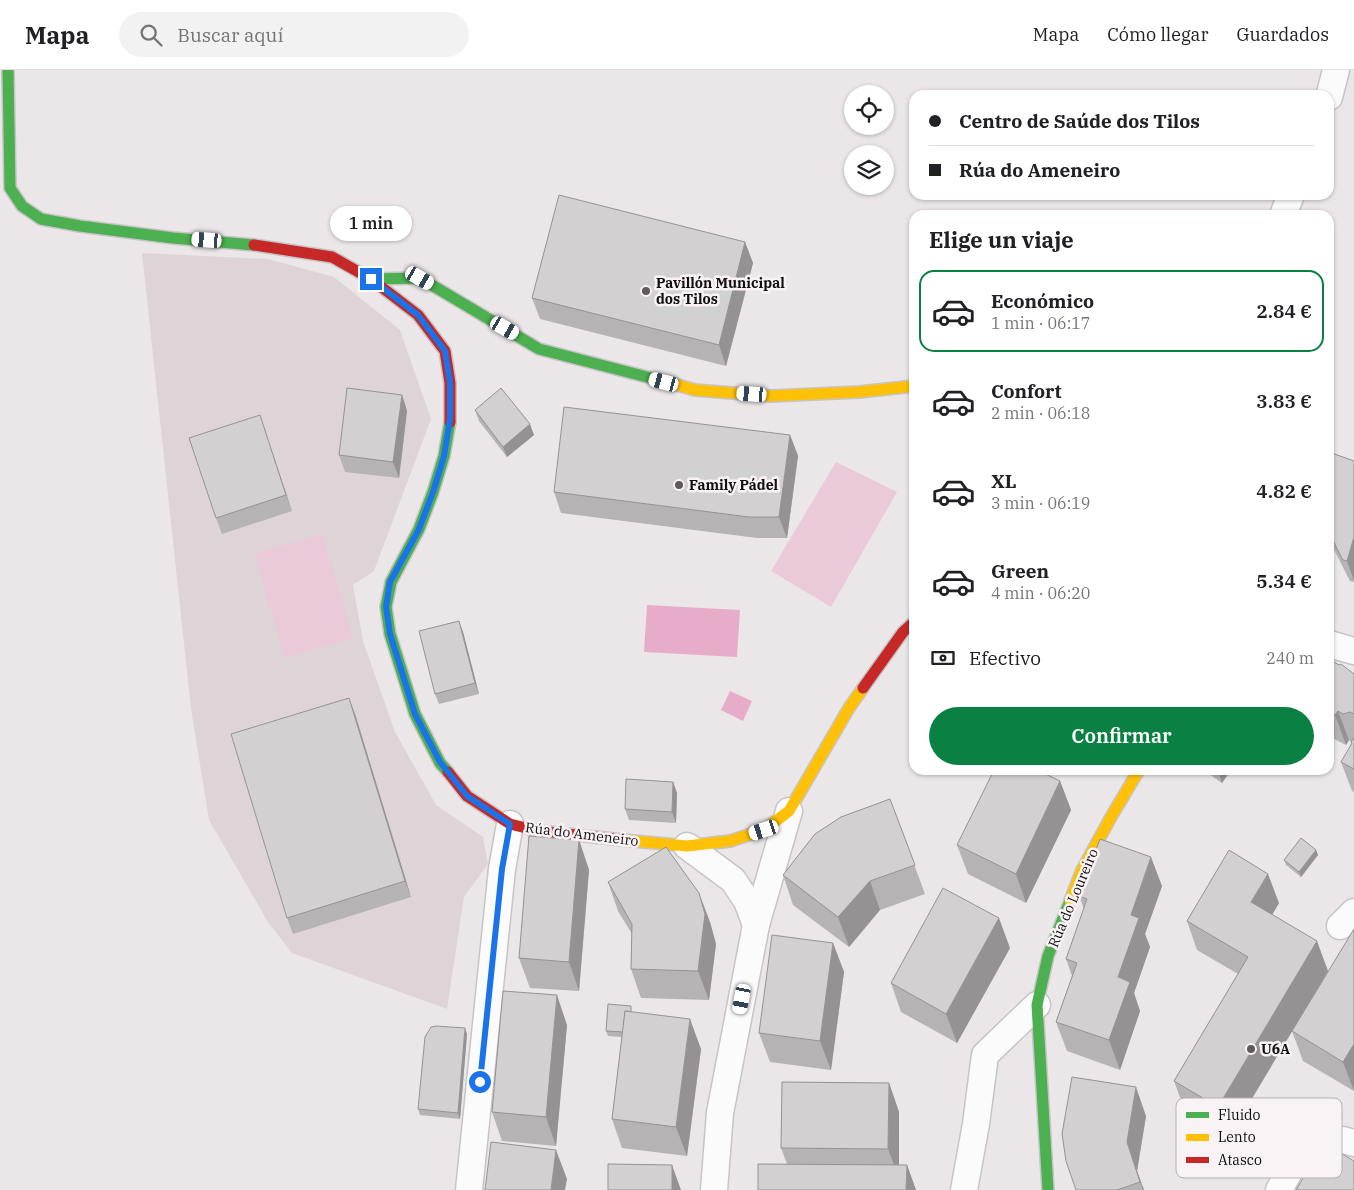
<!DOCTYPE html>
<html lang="es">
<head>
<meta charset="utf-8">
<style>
  :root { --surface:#fff; --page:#f2f2f2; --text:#202124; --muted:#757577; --line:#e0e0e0; --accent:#0b8043 }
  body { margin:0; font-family:"IBM Plex Serif",serif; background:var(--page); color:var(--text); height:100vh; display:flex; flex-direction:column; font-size:19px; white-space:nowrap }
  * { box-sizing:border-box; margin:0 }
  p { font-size:16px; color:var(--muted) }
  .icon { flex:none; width:28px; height:28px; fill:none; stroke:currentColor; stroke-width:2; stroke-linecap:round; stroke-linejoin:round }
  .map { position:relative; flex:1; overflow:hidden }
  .side { position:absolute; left:909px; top:140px; width:425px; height:565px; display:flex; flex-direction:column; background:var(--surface); border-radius:15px; box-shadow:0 1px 4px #0004 }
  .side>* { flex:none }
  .top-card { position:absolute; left:909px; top:20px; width:425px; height:110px; border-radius:15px; box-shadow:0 1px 4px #0004; display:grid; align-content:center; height:110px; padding:0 20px; background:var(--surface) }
  .tools { position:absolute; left:844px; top:15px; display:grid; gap:10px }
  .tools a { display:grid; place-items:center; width:50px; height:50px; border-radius:50%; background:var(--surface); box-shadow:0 1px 4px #0004; font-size:25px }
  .end { position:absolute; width:22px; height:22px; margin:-11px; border:6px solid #1a73e8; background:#fff; box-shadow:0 0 0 2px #fff }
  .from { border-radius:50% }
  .bubble { position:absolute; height:35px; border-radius:18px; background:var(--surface); box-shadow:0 1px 4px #0004; font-size:16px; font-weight:600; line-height:35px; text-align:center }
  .car { position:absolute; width:15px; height:30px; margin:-15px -8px; border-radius:6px; box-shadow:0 0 4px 1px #0007; background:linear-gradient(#fff 24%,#345 0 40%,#fff 0 76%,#345 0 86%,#fff 0) }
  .top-card b { display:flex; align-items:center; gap:18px; height:48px; font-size:19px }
  .top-card b+b { border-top:1px solid var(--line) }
  .top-card i { width:12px; height:12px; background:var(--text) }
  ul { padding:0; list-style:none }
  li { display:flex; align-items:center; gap:15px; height:82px; margin:0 10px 8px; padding:0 10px; border:2px solid transparent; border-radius:15px }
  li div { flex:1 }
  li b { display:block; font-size:19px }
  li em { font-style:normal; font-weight:600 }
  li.selected { border-color:var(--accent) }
  li>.icon { width:45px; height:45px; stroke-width:1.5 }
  h2 { padding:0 20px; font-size:22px; line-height:60px }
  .pay { display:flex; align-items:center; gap:12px; height:55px; padding:0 20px; font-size:19px }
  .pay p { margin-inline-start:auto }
  .cta { display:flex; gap:10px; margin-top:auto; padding:10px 20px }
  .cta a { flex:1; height:58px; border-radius:30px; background:var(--accent); color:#fff; font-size:20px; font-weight:600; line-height:58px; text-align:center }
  header { display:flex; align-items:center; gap:30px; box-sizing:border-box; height:70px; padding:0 25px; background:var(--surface); border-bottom:1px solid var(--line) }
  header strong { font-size:24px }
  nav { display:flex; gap:28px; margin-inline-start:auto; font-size:18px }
  .search { width:350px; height:45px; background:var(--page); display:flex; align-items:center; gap:12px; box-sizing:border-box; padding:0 18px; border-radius:28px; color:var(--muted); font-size:19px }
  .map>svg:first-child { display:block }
  .built { fill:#ded4d8 }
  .grass { fill:#eac9d8 }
  .water { fill:#e7adc8 }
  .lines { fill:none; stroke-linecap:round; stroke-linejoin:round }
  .street-casing { stroke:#c7c4c5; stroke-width:29 }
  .fast-casing { stroke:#c7c4c5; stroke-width:14 }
  .slow-casing { stroke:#c7c4c5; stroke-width:14 }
  .jam-casing { stroke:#c7c4c5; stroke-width:14 }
  .street { stroke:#fcfbfc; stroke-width:26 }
  .fast { stroke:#4caf50; stroke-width:11 }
  .slow { stroke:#ffc107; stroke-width:11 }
  .jam { stroke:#c62828; stroke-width:11 }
  .wall { fill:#b5b3b4 }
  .shaded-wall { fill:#949292 }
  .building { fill:#d3d0d1; stroke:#949292 }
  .route { stroke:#1a73e8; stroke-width:6 }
  .poi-dot { fill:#5e5b5c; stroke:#faf3f6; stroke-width:2 }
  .labels { text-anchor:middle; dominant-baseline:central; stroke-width:5; stroke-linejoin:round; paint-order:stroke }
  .poi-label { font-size:14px; font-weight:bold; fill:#120f10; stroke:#faf3f6; text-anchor:start }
  .street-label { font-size:14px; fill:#120f10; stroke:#faf3f6 }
  .key { fill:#faf3f6; stroke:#b4afb1; stroke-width:1 }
  .key-label { font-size:14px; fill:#120f10 }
</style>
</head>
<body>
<header>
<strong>Mapa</strong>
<div class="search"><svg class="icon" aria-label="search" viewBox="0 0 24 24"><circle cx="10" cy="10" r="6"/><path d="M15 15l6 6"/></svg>Buscar aquí</div>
<nav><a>Mapa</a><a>Cómo llegar</a><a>Guardados</a></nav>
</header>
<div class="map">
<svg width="1354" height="1120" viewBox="0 0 1354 1120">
  <rect width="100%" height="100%" fill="#ebe7e9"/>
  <!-- built -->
  <path class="built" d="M142,183L268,189L334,207L400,260L431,349L374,501L353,515L363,571L395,662L436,735L483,767L488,794L464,827L447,939L292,883L268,852L209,750L191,639Z"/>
  <!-- grass -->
  <g class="grass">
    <path d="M836,392L897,422L831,537L771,501Z"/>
    <path d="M322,464L353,568L285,588L254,484Z"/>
  </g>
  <!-- water -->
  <g class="water">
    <path d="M647,535L740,540L737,587L644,582Z"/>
    <path d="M730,621L752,631L743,651L721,640Z"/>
  </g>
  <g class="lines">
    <!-- street casing -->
    <g class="street-casing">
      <g id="street">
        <path d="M1329,27L1336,0"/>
        <path d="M1283,145L1291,125"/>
        <path d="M1329,574L1354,581"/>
        <path d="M687,776L733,810L747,831L756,855"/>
        <path d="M1340,856L1354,842"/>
        <path d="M469,1120L502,799L510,754"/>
        <path d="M714,1120L720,1043L756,855L789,741"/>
        <path d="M964,1120L976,1054L985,985L1037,935"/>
        <path d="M1279,1120L1290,1100L1307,1084L1324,1076L1343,1070L1354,1073"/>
      </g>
    </g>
    <!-- fast casing -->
    <g class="fast-casing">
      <g id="fast">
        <path d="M8,0L10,118L22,136L41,149L80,156L173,168L254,175"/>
        <path d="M371,209L420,208L539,279L674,314"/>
        <path d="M448,702L440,693L415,644L390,564L386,537L391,512L419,459L433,422L444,386L450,352"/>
        <path d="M1048,1120L1037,935L1048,886L1070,831"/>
      </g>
    </g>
    <!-- slow casing -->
    <g class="slow-casing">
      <g id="slow">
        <path d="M674,314L695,320L771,326L859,322L914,316"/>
        <path d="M623,770L687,776L730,771L764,760L789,741L849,638L863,618"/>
        <path d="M1070,831L1082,800L1111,747L1139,700"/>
      </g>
    </g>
    <!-- jam casing -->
    <g class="jam-casing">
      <g id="jam">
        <path d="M254,175L332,187L371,209L418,245L445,281L450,313V352"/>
        <path d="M863,618L903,562L914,552"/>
        <path d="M448,702L467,726L510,754L538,761L623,770"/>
      </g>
    </g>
    <!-- street -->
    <use href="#street" class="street"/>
    <!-- fast -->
    <use href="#fast" class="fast"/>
    <!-- slow -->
    <use href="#slow" class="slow"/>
    <!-- jam -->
    <use href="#jam" class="jam"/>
  </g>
  <!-- wall -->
  <g class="wall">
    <path d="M745,172L753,193L726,296L540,249L532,228Z"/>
    <path d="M402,325L407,341L399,408L345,402L339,385Z"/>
    <path d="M475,340L534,365L507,387L479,351Z"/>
    <path d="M260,345L292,441L222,464L216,448Z"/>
    <path d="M790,365L798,386L787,468H757L561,443L554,422Z"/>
    <path d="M1329,382L1354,391V512L1350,511L1329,470Z"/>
    <path d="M463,562L479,624L439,634L435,624Z"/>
    <path d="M1329,589L1354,604V722L1352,721L1341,692L1352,675L1351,672L1349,670L1346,675L1330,667L1329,663Z"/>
    <path d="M355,644L411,827L293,864L287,848Z"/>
    <path d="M1203,700H1231L1222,713Z"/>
    <path d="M1060,711L1071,740L1026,833L968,804L957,775Z"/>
    <path d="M673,712L677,723L676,753L629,750L625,739Z"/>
    <path d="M890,729L925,824L880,840L849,877L793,835L783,805Z"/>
    <path d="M579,770L589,800L579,921L530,918L519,888Z"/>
    <path d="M1316,780L1318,785L1301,807L1286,795L1284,790Z"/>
    <path d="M608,812L710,852L716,874L709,930L641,928L631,899L632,864L618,841Z"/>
    <path d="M1162,816L1145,864L1150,877L1134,923L1140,941L1120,1000L1067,981L1056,952L1072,906L1066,889L1084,839L1079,826Z"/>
    <path d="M1279,833L1272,845L1328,901L1229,1067L1185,1041L1174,1011L1238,904L1197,880L1187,851Z"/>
    <path d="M1354,859V1021L1303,991L1292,961Z"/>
    <path d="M833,873L844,902L831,1000L770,992L759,963Z"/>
    <path d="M1010,878L957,973L901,942L891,913Z"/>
    <path d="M633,942L701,979L687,1086L622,1078L612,1049L622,967L608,966L606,961Z"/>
    <path d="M567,955L556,1076L502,1071L492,1042Z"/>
    <path d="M467,964L460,1049L420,1045L418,1039Z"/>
    <path d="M889,1013L899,1042V1095H907L916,1120H758L787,1094L781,1078Z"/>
    <path d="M1146,1046L1137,1101L1144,1120H1076Z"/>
  </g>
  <!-- shaded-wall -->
  <g class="shaded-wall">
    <path d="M745,172L753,193L726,296L719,275Z"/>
    <path d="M402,325L407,341L399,408L393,392Z"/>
    <path d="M260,345L265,361L292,441L286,425Z"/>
    <path d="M530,354L534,365L507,387L503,377Z"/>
    <path d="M790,365L798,386L787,468L779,447Z"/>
    <path d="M1354,467V511L1347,491Z"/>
    <path d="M459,551L463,562L479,624L475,613Z"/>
    <path d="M349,628L355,644L411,827L405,811Z"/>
    <path d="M1338,641L1349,670L1346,675L1335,645Z"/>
    <path d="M1218,700H1231L1222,713Z"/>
    <path d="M1060,711L1071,740L1026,833L1016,804Z"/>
    <path d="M673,712L677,723L676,753L672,742Z"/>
    <path d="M579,770L589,800L579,921L569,892Z"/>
    <path d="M1316,780L1318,785L1301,807L1299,802Z"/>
    <path d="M1151,787L1162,816L1145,864L1150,877L1134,923L1140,941L1120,1000L1109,970L1118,907L1131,845Z"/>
    <path d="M1268,804L1279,833L1262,862L1251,832Z"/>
    <path d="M870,811L880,840L849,877L838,847Z"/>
    <path d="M699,823L710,852L716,874L709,930L698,901Z"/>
    <path d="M999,848L1010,878L957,973L946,944Z"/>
    <path d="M1317,871L1328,901L1229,1067L1218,1037Z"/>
    <path d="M833,873L844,902L831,1000L820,971Z"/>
    <path d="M557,925L567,955L556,1076L546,1047Z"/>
    <path d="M690,949L701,979L687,1086L676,1057Z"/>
    <path d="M465,958L467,964L460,1049L458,1043Z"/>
    <path d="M1354,974V1021L1343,992Z"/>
    <path d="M889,1013L899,1042V1108L888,1079Z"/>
    <path d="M1136,1017L1146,1046L1137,1101L1144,1120H1143L1140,1112L1127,1072Z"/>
    <path d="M556,1080L567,1109L565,1120H551Z"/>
    <path d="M672,1095L681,1120H672Z"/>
    <path d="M907,1095L916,1120H906Z"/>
  </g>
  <!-- building -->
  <g class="building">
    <path d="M559,125L745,172L719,275L532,228Z"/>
    <path d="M347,318L402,325L393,392L339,385Z"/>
    <path d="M501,318L530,354L503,377L475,340Z"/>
    <path d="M564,337L790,365L779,447H749L554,422Z"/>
    <path d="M260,345L286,425L216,448L189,368Z"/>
    <path d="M1329,382L1354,391V467L1347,491L1343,490L1329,463Z"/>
    <path d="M459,551L475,613L435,624L419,561Z"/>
    <path d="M1329,589L1339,595L1341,594L1354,604V644L1350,642L1343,644L1338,641L1335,645L1329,642Z"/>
    <path d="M349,628L405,811L287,848L231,664Z"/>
    <path d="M1354,667V699L1341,692L1352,673L1351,672Z"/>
    <path d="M994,700H1037L1060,711L1016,804L957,775Z"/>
    <path d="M626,709L673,712L672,742L625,739Z"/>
    <path d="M890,729L915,795L870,811L838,847L783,805L815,764L841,747Z"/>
    <path d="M529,766L579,770L569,892L519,888Z"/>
    <path d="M1301,768L1316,780L1299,802L1284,790Z"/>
    <path d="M1100,769L1151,787L1131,845L1139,848L1118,907L1130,912L1109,970L1056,952L1077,893L1066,889L1087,829L1079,826Z"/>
    <path d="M666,777L699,823L705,844L698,901L631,899L632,854L608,812Z"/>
    <path d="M1229,780L1268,804L1251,832L1317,871L1218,1037L1174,1011L1248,887L1187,851Z"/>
    <path d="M943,818L999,848L946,944L891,913Z"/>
    <path d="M1354,859V974L1343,992L1292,961Z"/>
    <path d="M772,865L833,873L820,971L759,963Z"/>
    <path d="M503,921L557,925L546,1047L492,1042Z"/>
    <path d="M608,934L631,936V942L625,941L623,962L606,961Z"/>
    <path d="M625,941L690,949L676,1057L612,1049Z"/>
    <path d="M436,956L465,958L458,1043L418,1039L425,967L431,957Z"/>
    <path d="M1072,1007L1136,1017L1127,1072L1140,1112L1117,1120H1076L1066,1091L1062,1064Z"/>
    <path d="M782,1012L889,1013L888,1079L781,1078Z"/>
    <path d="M491,1072L556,1080L551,1120H485Z"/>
    <path d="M1324,1073L1354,1091V1120H1296Z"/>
    <path d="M608,1094L672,1095V1120H608Z"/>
    <path d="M758,1094L907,1095L906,1120H758Z"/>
  </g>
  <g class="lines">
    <!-- route -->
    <path class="route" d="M371,209L418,245L445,281L450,313V349L444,386L433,422L419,459L390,512L386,537L390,564L415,644L440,692L467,726L510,754L502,799L480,1012"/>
  </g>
  <!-- markers -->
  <g class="poi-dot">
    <circle cx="646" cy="221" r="5"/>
    <circle cx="679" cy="415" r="5"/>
    <circle cx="1251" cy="979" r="5"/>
  </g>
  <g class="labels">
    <!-- poi labels -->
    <g class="poi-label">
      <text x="656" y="213">Pavillón Municipal<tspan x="656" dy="16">dos Tilos</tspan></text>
      <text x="689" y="415">Family Pádel</text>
      <text x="1261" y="979">U6A</text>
    </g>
    <!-- street labels -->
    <g class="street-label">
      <text transform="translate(582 764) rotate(7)">Rúa do Ameneiro</text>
      <text transform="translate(1073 828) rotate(-67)">Rúa do Loureiro</text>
    </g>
  </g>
  <!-- legend -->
  <rect x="1176" y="1028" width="166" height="80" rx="8" class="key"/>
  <rect x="1186" y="1042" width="23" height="6" fill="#4caf50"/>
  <rect x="1186" y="1064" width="23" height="7" fill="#ffc107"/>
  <rect x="1186" y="1087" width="23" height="6" fill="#c62828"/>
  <g class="key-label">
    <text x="1218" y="1050">Fluido</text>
    <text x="1218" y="1072">Lento</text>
    <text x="1218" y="1095">Atasco</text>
  </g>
</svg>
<div class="tools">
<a><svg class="icon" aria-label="locate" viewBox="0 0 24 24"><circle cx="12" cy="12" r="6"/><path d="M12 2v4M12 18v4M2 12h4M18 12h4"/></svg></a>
<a><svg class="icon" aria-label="layers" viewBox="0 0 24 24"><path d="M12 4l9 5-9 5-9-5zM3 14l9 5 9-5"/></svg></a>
</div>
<i class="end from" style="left:480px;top:1012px"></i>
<i class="end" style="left:371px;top:209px"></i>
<div class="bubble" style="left:330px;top:136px;width:82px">1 min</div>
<i class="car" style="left:207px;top:170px;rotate:274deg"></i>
<i class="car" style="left:420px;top:208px;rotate:120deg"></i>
<i class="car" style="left:505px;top:258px;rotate:120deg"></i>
<i class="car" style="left:664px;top:312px;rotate:285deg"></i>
<i class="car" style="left:752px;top:324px;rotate:274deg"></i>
<i class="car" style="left:764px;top:760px;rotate:252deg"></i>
<i class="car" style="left:742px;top:929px;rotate:191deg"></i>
<div class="top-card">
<b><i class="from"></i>Centro de Saúde dos Tilos</b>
<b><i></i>Rúa do Ameneiro</b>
</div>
<section class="side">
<h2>Elige un viaje</h2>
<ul>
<li class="selected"><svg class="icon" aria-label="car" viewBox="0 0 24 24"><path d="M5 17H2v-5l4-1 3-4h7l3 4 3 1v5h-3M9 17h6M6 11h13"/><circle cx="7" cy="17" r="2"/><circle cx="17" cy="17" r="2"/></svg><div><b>Económico</b><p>1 min · 06:17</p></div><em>2.84 €</em></li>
<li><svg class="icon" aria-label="car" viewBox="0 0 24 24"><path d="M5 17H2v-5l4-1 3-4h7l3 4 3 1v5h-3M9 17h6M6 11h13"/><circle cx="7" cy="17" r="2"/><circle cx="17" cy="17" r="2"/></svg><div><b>Confort</b><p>2 min · 06:18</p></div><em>3.83 €</em></li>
<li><svg class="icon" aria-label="car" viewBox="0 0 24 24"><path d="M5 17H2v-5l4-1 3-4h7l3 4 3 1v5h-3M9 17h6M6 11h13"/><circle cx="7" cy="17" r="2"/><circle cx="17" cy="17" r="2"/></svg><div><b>XL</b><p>3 min · 06:19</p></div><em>4.82 €</em></li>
<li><svg class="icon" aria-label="car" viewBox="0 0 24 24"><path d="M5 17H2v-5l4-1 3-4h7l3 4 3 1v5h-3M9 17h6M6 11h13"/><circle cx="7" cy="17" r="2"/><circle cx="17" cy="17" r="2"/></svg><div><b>Green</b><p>4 min · 06:20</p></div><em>5.34 €</em></li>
</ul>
<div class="pay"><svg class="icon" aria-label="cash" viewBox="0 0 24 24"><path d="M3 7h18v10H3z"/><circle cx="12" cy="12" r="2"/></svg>Efectivo<p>240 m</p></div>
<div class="cta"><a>Confirmar</a></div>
</section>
</div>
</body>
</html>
